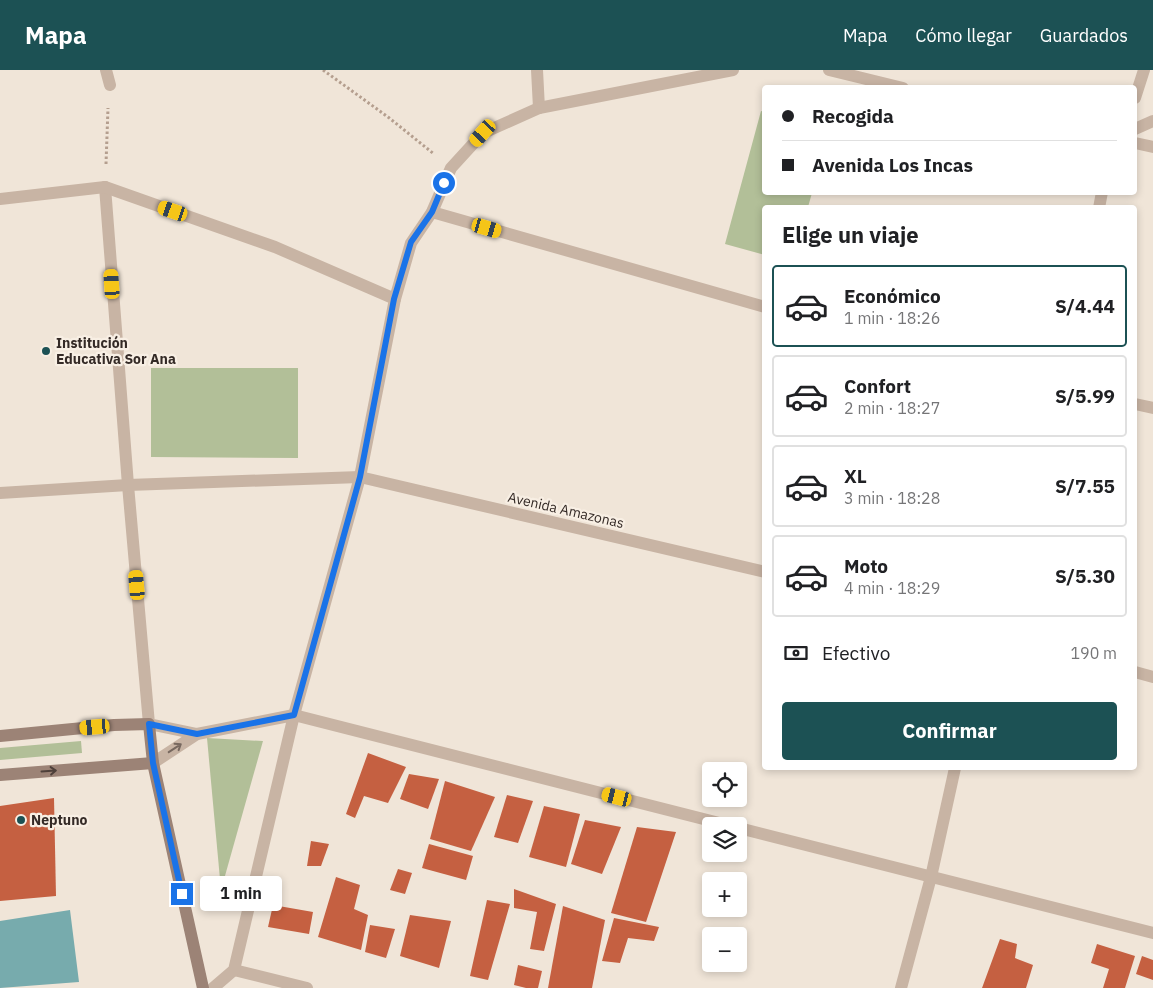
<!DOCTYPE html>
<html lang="es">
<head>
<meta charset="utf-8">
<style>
  :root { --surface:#fff; --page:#f2f2f2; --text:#202124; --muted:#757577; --line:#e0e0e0; --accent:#1c5154 }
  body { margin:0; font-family:"IBM Plex Sans",sans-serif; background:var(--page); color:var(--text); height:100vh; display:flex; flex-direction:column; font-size:19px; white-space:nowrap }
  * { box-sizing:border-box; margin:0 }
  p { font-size:16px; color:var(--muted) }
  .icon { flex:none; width:28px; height:28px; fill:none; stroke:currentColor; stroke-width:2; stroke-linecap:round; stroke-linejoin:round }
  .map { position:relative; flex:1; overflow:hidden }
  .side { position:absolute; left:762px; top:135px; width:375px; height:565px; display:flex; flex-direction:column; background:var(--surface); border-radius:5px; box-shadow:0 2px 8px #0003 }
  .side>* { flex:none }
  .top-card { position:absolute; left:762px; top:15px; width:375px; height:110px; border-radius:5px; box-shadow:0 2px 8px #0003; display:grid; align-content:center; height:110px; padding:0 20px; background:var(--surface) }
  .controls { position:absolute; left:702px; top:692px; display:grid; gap:10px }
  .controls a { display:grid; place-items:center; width:45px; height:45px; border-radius:5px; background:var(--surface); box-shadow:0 2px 8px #0003; font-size:25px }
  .end { position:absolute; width:22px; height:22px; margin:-11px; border:6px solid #1a73e8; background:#fff; box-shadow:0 0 0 2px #fff }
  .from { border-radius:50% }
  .bubble { position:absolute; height:35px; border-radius:5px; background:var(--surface); box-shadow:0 2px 8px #0003; font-size:16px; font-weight:700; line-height:35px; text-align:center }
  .car { position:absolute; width:15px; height:30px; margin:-15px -8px; border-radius:6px; box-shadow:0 0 4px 1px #0007; background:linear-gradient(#f5c518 24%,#345 0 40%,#f5c518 0 76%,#345 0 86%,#f5c518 0) }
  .top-card b { display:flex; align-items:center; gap:18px; height:48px; font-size:19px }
  .top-card b+b { border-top:1px solid var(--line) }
  .top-card i { width:12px; height:12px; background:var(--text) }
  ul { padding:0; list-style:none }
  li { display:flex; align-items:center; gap:15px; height:82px; margin:0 10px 8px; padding:0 10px; border:2px solid var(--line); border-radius:5px }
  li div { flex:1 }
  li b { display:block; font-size:19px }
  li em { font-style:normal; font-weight:700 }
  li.current { border-color:var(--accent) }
  li>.icon { width:45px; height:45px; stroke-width:1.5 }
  h2 { padding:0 20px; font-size:22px; line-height:60px }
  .pay { display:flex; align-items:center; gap:12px; height:55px; padding:0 20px; font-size:19px }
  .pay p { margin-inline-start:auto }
  .cta { display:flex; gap:10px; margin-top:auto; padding:10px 20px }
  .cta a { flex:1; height:58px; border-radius:5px; background:var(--accent); color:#fff; font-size:20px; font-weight:700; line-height:58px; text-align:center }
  header { display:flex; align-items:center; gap:30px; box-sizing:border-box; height:70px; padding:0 25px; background:var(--accent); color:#fff }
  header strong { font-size:24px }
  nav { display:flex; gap:28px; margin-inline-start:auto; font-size:18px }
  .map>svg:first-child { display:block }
  .green { fill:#b2bf98 }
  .water { fill:#77abad }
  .building { fill:#c56041 }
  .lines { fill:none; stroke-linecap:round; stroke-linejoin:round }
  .path { stroke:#b49e8e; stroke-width:3; stroke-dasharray:2.5 2.5; stroke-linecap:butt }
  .service { stroke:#c8b4a4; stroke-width:12 }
  .minor { stroke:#c8b4a4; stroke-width:12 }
  .secondary { stroke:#9c8376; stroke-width:12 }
  .oneway { stroke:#77685f }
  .oneway2 { stroke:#4e403a }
  .route { stroke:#1a73e8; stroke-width:6 }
  .poi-dot { fill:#1c5154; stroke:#f8efe4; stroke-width:2 }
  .labels { text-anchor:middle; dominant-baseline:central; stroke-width:4.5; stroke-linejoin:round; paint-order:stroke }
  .poi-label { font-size:14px; font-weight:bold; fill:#342a26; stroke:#f8efe4; text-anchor:start }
  .street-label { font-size:14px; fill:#342a26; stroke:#f8efe4 }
</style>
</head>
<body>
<header>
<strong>Mapa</strong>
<nav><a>Mapa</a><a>Cómo llegar</a><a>Guardados</a></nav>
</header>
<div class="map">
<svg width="1153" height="918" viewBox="0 0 1153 918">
  <rect width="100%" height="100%" fill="#f0e5d8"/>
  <!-- green -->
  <g class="green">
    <path d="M761,41L765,42V122L812,123L808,137L765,138V185L725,174Z"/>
    <path d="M151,298H298V388L151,387Z"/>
    <path d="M207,668L263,671L221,820Z"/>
    <path d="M81,671L82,683L0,690V678Z"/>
  </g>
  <!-- water -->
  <path class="water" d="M70,840L79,912L0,918V851Z"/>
  <!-- building -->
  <g class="building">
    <path d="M368,683L406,697L388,733L364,726L355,748L346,744Z"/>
    <path d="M409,704L439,709L428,739L400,729Z"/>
    <path d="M445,711L495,727L471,781L430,769Z"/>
    <path d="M507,725L533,731L518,773L494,767Z"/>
    <path d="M54,728L56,826L0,831V736Z"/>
    <path d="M544,736L580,744L566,797L529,787Z"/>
    <path d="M585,750L621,757L602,804L571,794Z"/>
    <path d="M637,757L676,762L646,852L611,843Z"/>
    <path d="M311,771L329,774L321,796H307Z"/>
    <path d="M429,774L473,786L466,810L422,798Z"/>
    <path d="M398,799L412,803L405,824L390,820Z"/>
    <path d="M336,807L360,815L354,839L368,845L361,880L318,867Z"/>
    <path d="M514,819L556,834L544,881L530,879L537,842L514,838Z"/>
    <path d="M487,830L510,834L488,910L470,906Z"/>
    <path d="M273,835L313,842L309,864L268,857Z"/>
    <path d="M563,836L605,850L592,918H548Z"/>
    <path d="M410,845L451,851L439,898L400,886Z"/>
    <path d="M614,848L659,857L654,871L628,868L620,893L602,891Z"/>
    <path d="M370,855L395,859L386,888L365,882Z"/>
    <path d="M1000,869L1017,874L1015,888L1033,895L1026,918H982Z"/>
    <path d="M1097,874L1135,886L1125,918H1103L1109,899L1091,893Z"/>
    <path d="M1142,886L1153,890V910L1136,904Z"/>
    <path d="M518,895L542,901L538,918H526L514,915Z"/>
  </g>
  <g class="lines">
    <!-- path -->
    <g class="path">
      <path d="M323,0L388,47L434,84"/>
      <path d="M106,94L108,38"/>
    </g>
    <!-- service -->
    <path class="service" d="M106,0L110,15"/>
    <!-- minor -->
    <g class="minor">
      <path d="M537,0L539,38"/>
      <path d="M829,0L903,18"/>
      <path d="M1135,28L1144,0"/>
      <path d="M1135,59L1153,51"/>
      <path d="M1135,73L1153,77"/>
      <path d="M105,117L128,415L149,654L197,664"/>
      <path d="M0,129L105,117L275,177L395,229"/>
      <path d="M1099,138L1102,122"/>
      <path d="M432,142L765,237"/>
      <path d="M1135,334L1153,338"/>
      <path d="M0,423L128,415L360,407L765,502"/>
      <path d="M1135,602L1153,607"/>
      <path d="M153,693L197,664L294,645L731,756"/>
      <path d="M739,758L1153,863"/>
      <path d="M234,900L307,918"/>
      <path d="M213,918L234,900L294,645L360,407L395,229L411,173L432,142L451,98L483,63L539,38L733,0"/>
      <path d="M901,918L931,807L955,698"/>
    </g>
    <!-- secondary -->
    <g class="secondary">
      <path d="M0,666L114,655L149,654L153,693L203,918"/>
      <path d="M0,705L153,693"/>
    </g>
  </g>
  <!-- one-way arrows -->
  <defs><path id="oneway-shaft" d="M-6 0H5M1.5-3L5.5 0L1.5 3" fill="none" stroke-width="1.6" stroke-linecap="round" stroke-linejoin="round" transform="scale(1.25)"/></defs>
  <use class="oneway" href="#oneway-shaft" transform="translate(175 678) rotate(-33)"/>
  <use class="oneway2" href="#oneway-shaft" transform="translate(49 701) rotate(-4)"/>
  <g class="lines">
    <!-- route -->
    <path class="route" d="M182,824L153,693L149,654L197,664L294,645L360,407L394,229L411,172L432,142L444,113"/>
  </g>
  <!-- markers -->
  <g class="poi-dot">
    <circle cx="46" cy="281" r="5"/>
    <circle cx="21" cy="750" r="5"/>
  </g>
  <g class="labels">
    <!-- poi labels -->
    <g class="poi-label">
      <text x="56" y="273">Institución<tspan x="56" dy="16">Educativa Sor Ana</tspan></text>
      <text x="31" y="750">Neptuno</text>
    </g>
    <!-- street labels -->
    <g class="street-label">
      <text transform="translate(566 440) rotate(13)">Avenida Amazonas</text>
    </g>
  </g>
</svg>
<div class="controls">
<a><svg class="icon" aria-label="locate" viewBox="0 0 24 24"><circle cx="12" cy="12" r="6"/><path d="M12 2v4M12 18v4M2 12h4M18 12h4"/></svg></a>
<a><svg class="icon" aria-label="layers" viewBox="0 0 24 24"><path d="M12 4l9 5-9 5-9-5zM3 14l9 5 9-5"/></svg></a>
<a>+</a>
<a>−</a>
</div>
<i class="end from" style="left:444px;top:113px"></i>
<i class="end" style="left:182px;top:824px"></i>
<div class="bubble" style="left:200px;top:806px;width:82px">1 min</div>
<i class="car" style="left:483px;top:63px;rotate:222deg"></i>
<i class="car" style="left:173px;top:141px;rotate:289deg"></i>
<i class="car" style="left:487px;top:158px;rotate:106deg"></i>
<i class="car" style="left:112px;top:214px;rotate:356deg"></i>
<i class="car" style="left:137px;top:515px;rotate:355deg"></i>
<i class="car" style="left:95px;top:657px;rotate:265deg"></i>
<i class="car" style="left:617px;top:727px;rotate:284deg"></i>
<div class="top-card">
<b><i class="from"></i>Recogida</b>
<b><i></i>Avenida Los Incas</b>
</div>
<section class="side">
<h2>Elige un viaje</h2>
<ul>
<li class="current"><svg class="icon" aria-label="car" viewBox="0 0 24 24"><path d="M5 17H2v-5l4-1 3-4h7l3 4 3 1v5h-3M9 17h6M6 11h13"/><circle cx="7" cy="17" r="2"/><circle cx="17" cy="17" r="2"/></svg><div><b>Económico</b><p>1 min · 18:26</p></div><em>S/4.44</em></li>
<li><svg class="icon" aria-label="car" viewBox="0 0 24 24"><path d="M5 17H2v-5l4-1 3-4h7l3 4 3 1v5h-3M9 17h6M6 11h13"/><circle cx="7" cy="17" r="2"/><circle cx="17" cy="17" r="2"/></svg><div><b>Confort</b><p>2 min · 18:27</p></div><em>S/5.99</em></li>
<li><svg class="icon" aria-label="car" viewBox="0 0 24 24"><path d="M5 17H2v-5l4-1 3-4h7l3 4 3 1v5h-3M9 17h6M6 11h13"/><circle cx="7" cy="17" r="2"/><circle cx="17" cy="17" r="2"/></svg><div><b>XL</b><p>3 min · 18:28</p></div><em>S/7.55</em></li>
<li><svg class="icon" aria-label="car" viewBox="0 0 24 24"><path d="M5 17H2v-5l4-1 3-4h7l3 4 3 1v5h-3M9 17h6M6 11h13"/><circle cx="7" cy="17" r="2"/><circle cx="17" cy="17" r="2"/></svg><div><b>Moto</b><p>4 min · 18:29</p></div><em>S/5.30</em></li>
</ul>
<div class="pay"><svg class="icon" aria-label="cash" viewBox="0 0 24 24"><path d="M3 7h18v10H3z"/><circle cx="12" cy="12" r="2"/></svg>Efectivo<p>190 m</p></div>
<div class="cta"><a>Confirmar</a></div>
</section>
</div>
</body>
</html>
